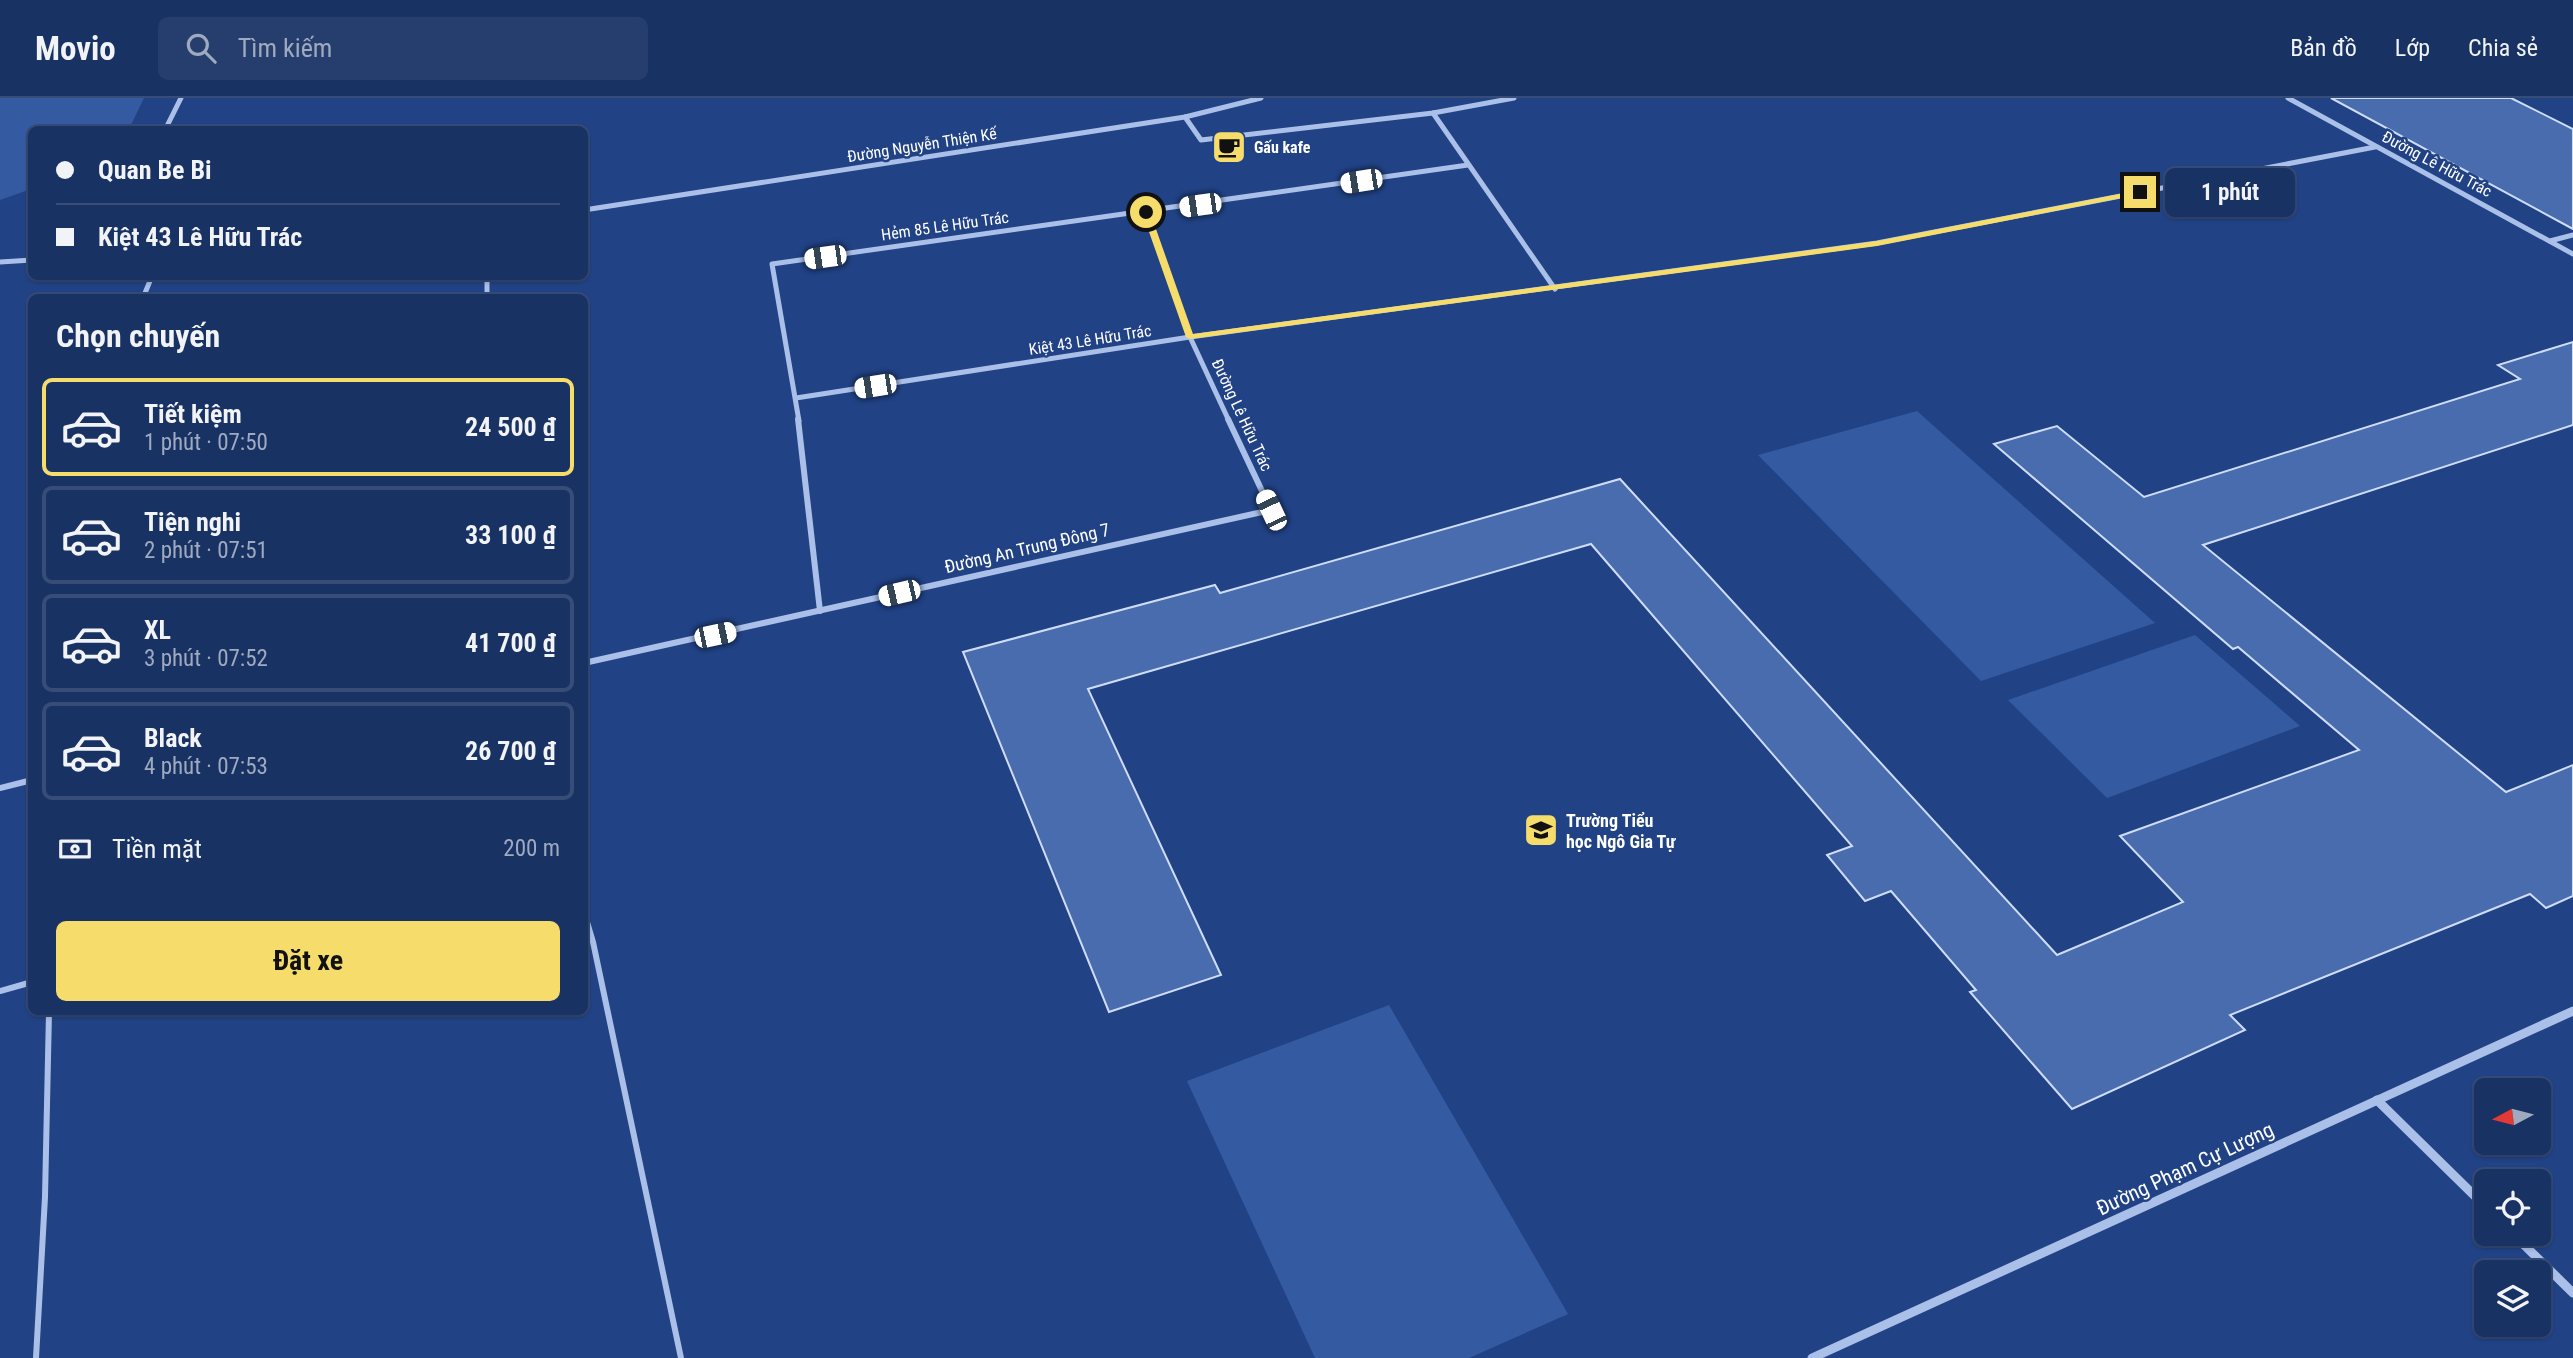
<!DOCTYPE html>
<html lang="vi">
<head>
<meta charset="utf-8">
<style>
  :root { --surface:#193264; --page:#263e6d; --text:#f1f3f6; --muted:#9faabf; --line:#374d78; --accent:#f6dc6b }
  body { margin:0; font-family:"Roboto Condensed",sans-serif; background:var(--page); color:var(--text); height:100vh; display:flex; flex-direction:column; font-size:26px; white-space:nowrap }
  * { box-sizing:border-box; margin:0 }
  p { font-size:23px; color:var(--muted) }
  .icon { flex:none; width:38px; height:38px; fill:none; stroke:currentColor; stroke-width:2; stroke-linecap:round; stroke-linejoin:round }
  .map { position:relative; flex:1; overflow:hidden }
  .drawer { position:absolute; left:28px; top:196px; width:560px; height:721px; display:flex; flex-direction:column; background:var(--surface); border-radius:10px; box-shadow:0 2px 5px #0004,0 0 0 2px var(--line) }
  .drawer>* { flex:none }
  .hud { position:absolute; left:28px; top:28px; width:560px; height:154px; border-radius:10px; box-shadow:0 2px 5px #0004,0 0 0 2px var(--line); display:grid; align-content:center; height:154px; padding:0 28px; background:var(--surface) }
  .needle { width:46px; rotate:263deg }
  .buttons { position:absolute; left:2474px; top:980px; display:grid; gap:14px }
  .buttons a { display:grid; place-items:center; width:77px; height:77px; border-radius:10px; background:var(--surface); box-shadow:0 2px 5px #0004,0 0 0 2px var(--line); font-size:35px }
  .end { position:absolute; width:32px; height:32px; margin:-16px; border:9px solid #f6dc6b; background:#111; box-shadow:0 0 0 4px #111 }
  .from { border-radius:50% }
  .bubble { position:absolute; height:49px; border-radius:10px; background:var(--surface); box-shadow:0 2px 5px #0004,0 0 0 2px var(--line); font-size:23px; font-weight:700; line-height:49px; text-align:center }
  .car { position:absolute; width:21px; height:42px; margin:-21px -10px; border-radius:9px; box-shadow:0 0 5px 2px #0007; background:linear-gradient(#fff 24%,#345 0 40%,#fff 0 76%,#345 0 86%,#fff 0) }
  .hud b { display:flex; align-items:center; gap:24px; height:66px; font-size:26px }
  .hud b+b { border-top:2px solid var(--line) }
  .hud i { width:18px; height:18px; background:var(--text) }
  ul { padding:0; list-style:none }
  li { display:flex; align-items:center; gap:21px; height:98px; margin:0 14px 10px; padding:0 14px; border:4px solid var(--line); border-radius:10px }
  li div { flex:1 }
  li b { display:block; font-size:26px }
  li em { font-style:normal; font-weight:700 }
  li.on { border-color:var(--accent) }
  li>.icon { width:63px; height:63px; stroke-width:1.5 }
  h2 { padding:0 28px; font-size:32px; line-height:84px }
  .pay { display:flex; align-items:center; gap:18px; height:77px; padding:0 28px; font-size:26px }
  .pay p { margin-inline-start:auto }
  .primary-button { display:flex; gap:14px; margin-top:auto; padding:14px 28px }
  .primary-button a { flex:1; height:80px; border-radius:10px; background:var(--accent); color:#111; font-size:28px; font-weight:700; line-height:80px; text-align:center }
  header { display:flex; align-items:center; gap:42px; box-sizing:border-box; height:98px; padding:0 35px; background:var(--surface); border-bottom:2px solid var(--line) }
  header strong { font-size:33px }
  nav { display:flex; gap:38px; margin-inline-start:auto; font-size:24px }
  .search { width:490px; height:63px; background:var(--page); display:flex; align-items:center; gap:18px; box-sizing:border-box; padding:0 24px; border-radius:10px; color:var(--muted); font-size:26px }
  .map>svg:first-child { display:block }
  .green { fill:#345ba2 }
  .building { fill:#496cae; stroke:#cedcf7; stroke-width:2 }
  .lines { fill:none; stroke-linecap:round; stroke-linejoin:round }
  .lane { stroke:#aac0e9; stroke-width:6 }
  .street-far2 { stroke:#aac0e9; stroke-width:5 }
  .street-far1 { stroke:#aac0e9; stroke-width:6 }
  .street { stroke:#aac0e9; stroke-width:9 }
  .route { fill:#f6dc6b }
  .labels { text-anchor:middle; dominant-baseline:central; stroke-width:5; stroke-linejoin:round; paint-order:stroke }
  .far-street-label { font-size:16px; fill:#fff; stroke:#214285 }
  .far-poi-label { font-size:16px; font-weight:bold; fill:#fff; stroke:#214285; text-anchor:start }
  .street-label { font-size:18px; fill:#fff; stroke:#214285 }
  .poi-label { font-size:18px; font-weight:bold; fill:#fff; stroke:#214285; text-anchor:start }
  .near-street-label { font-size:21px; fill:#fff; stroke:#214285 }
</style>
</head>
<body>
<header>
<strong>Movio</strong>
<div class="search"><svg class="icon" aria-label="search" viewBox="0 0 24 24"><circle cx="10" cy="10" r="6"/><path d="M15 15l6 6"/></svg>Tìm kiếm</div>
<nav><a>Bản đồ</a><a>Lớp</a><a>Chia sẻ</a></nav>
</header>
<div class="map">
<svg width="2573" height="1260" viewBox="0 0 2573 1260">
  <rect width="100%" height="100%" fill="#214285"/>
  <!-- green -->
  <g class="green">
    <path d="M0,0H144L129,31L32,32L31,91L0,102Z"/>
    <path d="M1917,313L2155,525L1981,583L1758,357Z"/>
    <path d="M2195,537L2300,628L2107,700L2008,602Z"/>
    <path d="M1389,907L1568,1216L1469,1260H1315L1187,983Z"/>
  </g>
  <!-- building -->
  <g class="building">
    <path d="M2331,0H2511L2573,31V131Z"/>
    <path d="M2573,244V327L2203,447L2506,694L2573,667V798L2546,810L2530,796L2230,917L2245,932L2072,1011L1970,894L1976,892L1891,793L1865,803L1827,757L1852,748L1591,446L1088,591L1221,877L1109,914L963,554L1215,487L1220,495L1620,381L2057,857L2183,804L2120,738L2359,652L2238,549L2233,551L1994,346L2057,328L2144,399L2520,281L2498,267Z"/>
  </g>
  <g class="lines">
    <!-- lane -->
    <g class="lane">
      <path d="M584,814L593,844L681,1260"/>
      <path d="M0,893L32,884"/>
      <path d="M36,1260L45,1099L49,914"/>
    </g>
    <!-- street-far2 -->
    <g class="street-far2">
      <path d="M2288,0L2573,156"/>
      <path d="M1433,15L1555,191"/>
      <path d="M1185,19L1201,42L1433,15L1514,0"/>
      <path d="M165,32L181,0"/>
      <path d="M584,112L1185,19L1261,0"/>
      <path d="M1146,114L1190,239L1229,323"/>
      <path d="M2550,143L2573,137"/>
      <path d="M0,164L32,162"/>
      <path d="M487,178V200"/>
      <path d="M143,200L152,178"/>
      <path d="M796,300L1190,239L1877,145L2375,49"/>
      <path d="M799,323L772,166L1468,67"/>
    </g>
    <!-- street-far1 -->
    <g class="street-far1">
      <path d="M798,321L820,513"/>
      <path d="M584,565L1271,412L1228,321"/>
      <path d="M0,690L32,682"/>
    </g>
    <!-- street -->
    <g class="street">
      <path d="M2377,1002L2487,1110"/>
      <path d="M2513,1136L2573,1195"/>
      <path d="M1812,1260L2573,913"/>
    </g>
  </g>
  <!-- route -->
  <path class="route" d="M2140,92L2142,96L1877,148L1190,241L1186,239L1142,114L1146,112L1150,114L1193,236L1877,143Z"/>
  <!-- icons -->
  <defs>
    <g id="cafe-square" transform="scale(1.75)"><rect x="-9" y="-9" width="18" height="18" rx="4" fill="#f6dc6b" stroke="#214285"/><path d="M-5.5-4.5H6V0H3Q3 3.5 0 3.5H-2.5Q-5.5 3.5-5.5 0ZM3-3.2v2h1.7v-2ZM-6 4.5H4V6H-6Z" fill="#111"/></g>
    <g id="school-square" transform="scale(1.75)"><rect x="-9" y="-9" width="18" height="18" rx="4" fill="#f6dc6b" stroke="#214285"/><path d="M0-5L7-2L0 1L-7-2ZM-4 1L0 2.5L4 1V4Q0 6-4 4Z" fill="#111"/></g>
  </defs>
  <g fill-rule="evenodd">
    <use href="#cafe-square" x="1229" y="49"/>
    <use href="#school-square" x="1541" y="732"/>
  </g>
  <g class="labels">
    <!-- far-street labels -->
    <g class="far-street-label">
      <text transform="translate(922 47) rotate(-9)">Đường Nguyễn Thiện Kế</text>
      <text transform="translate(2437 66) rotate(28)">Đường Lê Hữu Trác</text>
      <text transform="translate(945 128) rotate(-8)">Hẻm 85 Lê Hữu Trác</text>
      <text transform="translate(1090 242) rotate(-9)">Kiệt 43 Lê Hữu Trác</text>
      <text transform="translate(1242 317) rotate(65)">Đường Lê Hữu Trác</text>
    </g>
    <!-- far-poi labels -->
    <g class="far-poi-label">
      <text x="1254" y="49">Gấu kafe</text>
    </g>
    <!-- street labels -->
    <g class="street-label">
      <text transform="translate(1027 450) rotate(-13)">Đường An Trung Đông 7</text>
    </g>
    <!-- poi labels -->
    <g class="poi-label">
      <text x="1566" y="722">Trường Tiểu<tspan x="1566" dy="21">học Ngô Gia Tự</tspan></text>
    </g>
    <!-- near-street labels -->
    <g class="near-street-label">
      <text transform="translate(2185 1071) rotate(-25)">Đường Phạm Cự Lượng</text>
    </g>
  </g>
</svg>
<div class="buttons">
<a><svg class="needle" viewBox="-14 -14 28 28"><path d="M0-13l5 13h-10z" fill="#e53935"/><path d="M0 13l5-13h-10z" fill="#9faabf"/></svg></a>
<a><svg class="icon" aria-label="locate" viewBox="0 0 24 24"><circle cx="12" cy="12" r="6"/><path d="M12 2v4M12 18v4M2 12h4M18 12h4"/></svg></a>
<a><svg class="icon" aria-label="layers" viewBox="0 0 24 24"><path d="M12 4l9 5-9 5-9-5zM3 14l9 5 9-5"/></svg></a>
</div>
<i class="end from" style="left:1146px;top:114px"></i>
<i class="end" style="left:2140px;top:94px"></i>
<div class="bubble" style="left:2165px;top:70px;width:130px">1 phút</div>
<i class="car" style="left:1361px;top:83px;rotate:261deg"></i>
<i class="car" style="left:1200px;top:107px;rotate:262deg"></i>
<i class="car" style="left:825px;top:159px;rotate:262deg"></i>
<i class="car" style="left:875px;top:288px;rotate:261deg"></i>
<i class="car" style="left:1271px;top:412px;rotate:335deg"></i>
<i class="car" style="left:899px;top:495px;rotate:257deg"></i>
<i class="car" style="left:715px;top:537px;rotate:78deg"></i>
<div class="hud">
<b><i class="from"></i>Quan Be Bi</b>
<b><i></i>Kiệt 43 Lê Hữu Trác</b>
</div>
<section class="drawer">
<h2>Chọn chuyến</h2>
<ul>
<li class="on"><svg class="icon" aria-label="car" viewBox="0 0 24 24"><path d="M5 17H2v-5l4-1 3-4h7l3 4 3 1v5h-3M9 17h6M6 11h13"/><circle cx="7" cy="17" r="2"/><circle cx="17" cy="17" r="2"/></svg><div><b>Tiết kiệm</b><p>1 phút · 07:50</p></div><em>24 500 ₫</em></li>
<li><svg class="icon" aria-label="car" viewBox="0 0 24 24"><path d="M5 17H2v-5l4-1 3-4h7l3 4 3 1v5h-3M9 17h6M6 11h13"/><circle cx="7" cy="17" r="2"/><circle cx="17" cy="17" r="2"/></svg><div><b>Tiện nghi</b><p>2 phút · 07:51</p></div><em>33 100 ₫</em></li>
<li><svg class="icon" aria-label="car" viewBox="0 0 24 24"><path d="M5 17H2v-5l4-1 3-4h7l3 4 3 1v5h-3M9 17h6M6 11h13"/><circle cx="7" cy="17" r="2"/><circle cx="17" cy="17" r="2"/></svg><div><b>XL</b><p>3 phút · 07:52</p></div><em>41 700 ₫</em></li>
<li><svg class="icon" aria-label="car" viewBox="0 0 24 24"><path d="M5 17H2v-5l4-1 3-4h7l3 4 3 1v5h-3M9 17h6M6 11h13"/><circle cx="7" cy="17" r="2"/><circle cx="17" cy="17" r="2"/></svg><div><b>Black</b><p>4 phút · 07:53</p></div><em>26 700 ₫</em></li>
</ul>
<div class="pay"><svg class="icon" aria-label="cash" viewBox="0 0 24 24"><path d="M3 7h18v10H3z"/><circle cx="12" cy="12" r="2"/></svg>Tiền mặt<p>200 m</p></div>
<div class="primary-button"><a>Đặt xe</a></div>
</section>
</div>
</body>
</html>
